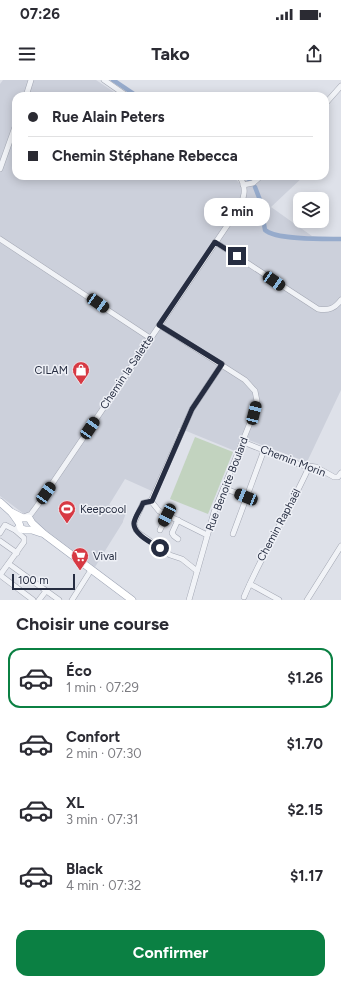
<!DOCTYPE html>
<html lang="fr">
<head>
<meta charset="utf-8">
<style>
  :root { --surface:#fff; --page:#f7f7f7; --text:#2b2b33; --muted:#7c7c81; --line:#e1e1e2; --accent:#0b8043 }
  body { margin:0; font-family:Figtree,sans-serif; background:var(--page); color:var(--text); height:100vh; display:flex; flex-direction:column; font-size:15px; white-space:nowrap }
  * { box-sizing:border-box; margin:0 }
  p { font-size:13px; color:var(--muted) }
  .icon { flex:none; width:22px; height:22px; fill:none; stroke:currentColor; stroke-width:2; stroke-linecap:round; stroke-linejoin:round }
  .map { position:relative; height:520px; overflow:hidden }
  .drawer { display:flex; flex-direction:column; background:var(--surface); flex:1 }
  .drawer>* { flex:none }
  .guide { position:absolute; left:12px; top:12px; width:317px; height:88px; border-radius:12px; box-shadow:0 2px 10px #0003; display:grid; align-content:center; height:88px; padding:0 16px; background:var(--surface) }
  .buttons { position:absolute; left:293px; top:112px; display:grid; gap:8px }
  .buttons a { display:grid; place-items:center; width:36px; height:36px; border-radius:8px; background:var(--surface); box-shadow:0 2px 10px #0003; font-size:20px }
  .scale { position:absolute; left:12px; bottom:10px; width:63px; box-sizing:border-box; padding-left:4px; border:2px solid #262d41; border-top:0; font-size:11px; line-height:14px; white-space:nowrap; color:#262d41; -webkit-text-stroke:3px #eef0f6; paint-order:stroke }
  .end { position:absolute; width:18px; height:18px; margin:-9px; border:5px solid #262d41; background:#fff; box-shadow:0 0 0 2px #fff }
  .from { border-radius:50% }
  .bubble { position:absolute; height:28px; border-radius:12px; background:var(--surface); box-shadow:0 2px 10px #0003; font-size:13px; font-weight:700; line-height:28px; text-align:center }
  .car { position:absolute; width:12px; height:24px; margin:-12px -6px; border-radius:5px; box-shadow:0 0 3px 1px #0007; background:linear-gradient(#222 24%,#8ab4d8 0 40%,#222 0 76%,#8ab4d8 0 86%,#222 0) }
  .guide b { display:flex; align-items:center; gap:14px; height:38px; font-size:15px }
  .guide b+b { border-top:1px solid var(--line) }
  .guide i { width:10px; height:10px; background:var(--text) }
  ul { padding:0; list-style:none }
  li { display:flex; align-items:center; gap:12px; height:60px; margin:0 8px 6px; padding:0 8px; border:2px solid transparent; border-radius:12px }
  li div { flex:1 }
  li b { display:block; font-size:15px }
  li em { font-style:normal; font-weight:700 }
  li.active { border-color:var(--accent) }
  li>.icon { width:36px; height:36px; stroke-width:1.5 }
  h2 { padding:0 16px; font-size:18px; line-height:48px }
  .button { display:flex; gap:8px; margin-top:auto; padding:8px 16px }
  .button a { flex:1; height:46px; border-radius:12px; background:var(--accent); color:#fff; font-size:16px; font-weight:700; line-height:46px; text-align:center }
  .status { display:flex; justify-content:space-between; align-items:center; height:28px; padding:0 20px; background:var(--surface); direction:ltr }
  .status svg { height:11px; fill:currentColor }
  header { display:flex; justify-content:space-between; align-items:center; height:52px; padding:0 16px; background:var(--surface); font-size:18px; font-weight:700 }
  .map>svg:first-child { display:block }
  .built { fill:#ccd0db }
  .green { fill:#c2d3bf }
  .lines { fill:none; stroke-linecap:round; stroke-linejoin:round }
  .canal { stroke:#96abcc; stroke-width:4.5 }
  .minor-casing { stroke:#a3a7b3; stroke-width:6 }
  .major-casing { stroke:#9da4b5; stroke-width:8 }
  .minor { stroke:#f1f3f7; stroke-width:5 }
  .major { stroke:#fff; stroke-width:7 }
  .route { stroke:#262d41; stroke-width:5 }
  .labels { text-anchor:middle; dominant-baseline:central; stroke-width:3; stroke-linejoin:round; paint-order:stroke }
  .poi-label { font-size:11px; fill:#262d41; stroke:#eef0f6; text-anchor:start }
  .street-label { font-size:11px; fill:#262d41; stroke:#eef0f6 }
</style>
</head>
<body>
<div class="status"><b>07:26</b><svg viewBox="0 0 49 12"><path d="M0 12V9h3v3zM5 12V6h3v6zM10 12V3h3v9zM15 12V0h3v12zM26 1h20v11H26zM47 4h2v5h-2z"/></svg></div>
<header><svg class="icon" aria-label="menu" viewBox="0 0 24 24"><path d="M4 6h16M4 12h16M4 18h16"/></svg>Tako<svg class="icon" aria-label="share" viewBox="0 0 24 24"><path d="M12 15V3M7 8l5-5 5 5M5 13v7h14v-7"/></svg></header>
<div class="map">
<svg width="341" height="520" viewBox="0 0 341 520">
  <rect width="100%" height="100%" fill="#dee1e9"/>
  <!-- built -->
  <path class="built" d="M3,0H96L120,16H16V96H233L239,103L252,96H304L271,127L312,156L341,161V310L307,382L241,357L235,371L179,348L154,412L125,399L109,425L126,433L123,441V442L95,487L0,416V4Z"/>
  <!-- green -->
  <path class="green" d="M195,357L233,372L208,434L170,419Z"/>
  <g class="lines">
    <!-- canal -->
    <g class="canal">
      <path d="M113,0L137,16"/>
      <path d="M247,96L251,102"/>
      <path d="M255,107L260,120L265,150C276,160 325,159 341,159"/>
    </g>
    <!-- minor casing -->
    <g class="minor-casing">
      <g id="minor">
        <path d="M104,0L127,16"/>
        <path d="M26,16L31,0"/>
        <path d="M325,24L341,6"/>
        <path d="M0,89L16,44"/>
        <path d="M243,105L253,103L261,96"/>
        <path d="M0,159L150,258"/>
        <path d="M215,162L318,229C329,231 335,228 341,220"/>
        <path d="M159,245L245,300L255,311L257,321L254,333L214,432L189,520"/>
        <path d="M243,362L301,385L316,387L334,397H338L341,393"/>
        <path d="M224,408L246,417"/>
        <path d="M151,421L192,329L222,284"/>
        <path d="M151,421L143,423L134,443L136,450L140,454L170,475L182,479L197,491"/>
        <path d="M151,421L159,431L207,455"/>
        <path d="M24,437L31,434L37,426L237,131C244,119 248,108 239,96"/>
        <path d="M178,440L172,453L174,456L178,459"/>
        <path d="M160,450L167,435"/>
        <path d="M0,453L5,445L15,450"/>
        <path d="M233,454L264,370"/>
        <path d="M0,461L17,473"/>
        <path d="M9,484L59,520"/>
        <path d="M0,495L24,462V458L15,450L19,446"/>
        <path d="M0,495L33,520"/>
        <path d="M250,504L279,520"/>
        <path d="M244,517C263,472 289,431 309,387"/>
        <path d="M39,520L46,511"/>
        <path d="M72,520L91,490"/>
        <path d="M307,520L341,466"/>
      </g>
    </g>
    <!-- major casing -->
    <g class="major-casing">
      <g id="major">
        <path d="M0,422L11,432L23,438H29L32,443L44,454L132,520"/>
        <path d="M12,433L19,443L21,449L25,450H32L41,453"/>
      </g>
    </g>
    <!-- minor -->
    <use href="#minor" class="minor"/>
    <!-- major -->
    <use href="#major" class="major"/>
  </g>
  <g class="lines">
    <!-- route -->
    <path class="route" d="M160,468C152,463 133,454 134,443C135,436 141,429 143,423L152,421L192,329L222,284L159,245L215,162L237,176"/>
  </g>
  <!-- icons -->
  <defs>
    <g id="shop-pin" transform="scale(0.9)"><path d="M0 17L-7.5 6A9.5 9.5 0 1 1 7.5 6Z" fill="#d73943" stroke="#eef0f6"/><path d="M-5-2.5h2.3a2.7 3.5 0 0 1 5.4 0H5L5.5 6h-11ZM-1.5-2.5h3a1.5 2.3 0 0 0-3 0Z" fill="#fff"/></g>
    <g id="stadium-pin" transform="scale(0.9)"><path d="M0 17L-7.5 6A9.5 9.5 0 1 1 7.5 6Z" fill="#d73943" stroke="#eef0f6"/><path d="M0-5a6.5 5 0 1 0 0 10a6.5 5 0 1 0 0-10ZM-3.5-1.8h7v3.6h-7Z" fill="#fff"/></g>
    <g id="supermarket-pin" transform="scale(0.9)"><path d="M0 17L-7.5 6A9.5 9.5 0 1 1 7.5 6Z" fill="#d73943" stroke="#eef0f6"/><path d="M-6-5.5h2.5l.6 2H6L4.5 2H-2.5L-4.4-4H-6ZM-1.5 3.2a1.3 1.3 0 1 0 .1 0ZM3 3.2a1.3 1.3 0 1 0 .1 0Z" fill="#fff"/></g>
  </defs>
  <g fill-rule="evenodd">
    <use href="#shop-pin" x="81" y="290"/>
    <use href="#stadium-pin" x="67" y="429"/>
    <use href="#supermarket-pin" x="80" y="476"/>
  </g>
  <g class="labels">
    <!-- poi labels -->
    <g class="poi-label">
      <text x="68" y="290" text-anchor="end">CILAM</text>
      <text x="80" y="429">Keepcool</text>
      <text x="93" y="476">Vival</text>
    </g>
    <!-- street labels -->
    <g class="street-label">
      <text transform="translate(127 292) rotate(-56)">Chemin la Salette</text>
      <text transform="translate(293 381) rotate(21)">Chemin Morin</text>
      <text transform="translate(227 404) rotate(-69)">Rue Benoite Boulard</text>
      <text transform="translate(279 445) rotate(-62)">Chemin Raphaël</text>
    </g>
  </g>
</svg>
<div class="buttons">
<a><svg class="icon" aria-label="layers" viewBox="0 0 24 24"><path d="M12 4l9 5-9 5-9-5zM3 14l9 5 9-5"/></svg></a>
</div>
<div class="scale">100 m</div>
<i class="end from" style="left:160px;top:468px"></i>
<i class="end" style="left:237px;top:176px"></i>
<div class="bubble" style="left:204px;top:118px;width:66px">2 min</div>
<i class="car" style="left:274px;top:201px;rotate:124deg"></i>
<i class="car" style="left:98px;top:223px;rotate:124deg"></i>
<i class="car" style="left:254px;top:333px;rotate:14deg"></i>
<i class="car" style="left:90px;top:348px;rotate:34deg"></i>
<i class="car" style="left:46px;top:413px;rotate:35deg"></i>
<i class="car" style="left:246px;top:417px;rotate:292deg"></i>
<i class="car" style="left:167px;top:435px;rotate:207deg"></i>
<div class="guide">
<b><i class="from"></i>Rue Alain Peters</b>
<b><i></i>Chemin Stéphane Rebecca</b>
</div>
</div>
<section class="drawer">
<h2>Choisir une course</h2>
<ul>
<li class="active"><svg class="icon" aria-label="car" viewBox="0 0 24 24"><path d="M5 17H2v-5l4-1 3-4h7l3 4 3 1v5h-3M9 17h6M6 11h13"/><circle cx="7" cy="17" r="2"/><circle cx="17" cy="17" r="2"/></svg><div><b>Éco</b><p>1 min · 07:29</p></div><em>$1.26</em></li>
<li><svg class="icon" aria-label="car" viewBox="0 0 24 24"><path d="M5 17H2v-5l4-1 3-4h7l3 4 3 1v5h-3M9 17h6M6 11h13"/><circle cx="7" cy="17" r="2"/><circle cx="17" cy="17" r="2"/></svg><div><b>Confort</b><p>2 min · 07:30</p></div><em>$1.70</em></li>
<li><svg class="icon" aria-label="car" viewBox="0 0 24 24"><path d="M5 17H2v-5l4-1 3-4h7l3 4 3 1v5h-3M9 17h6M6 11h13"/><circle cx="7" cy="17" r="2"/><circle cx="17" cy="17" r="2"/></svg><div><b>XL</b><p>3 min · 07:31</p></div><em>$2.15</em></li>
<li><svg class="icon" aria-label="car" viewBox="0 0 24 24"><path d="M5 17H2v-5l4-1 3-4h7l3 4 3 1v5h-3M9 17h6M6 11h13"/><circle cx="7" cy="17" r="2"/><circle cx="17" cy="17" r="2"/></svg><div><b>Black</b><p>4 min · 07:32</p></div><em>$1.17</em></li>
</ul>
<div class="button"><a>Confirmer</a></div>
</section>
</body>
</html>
